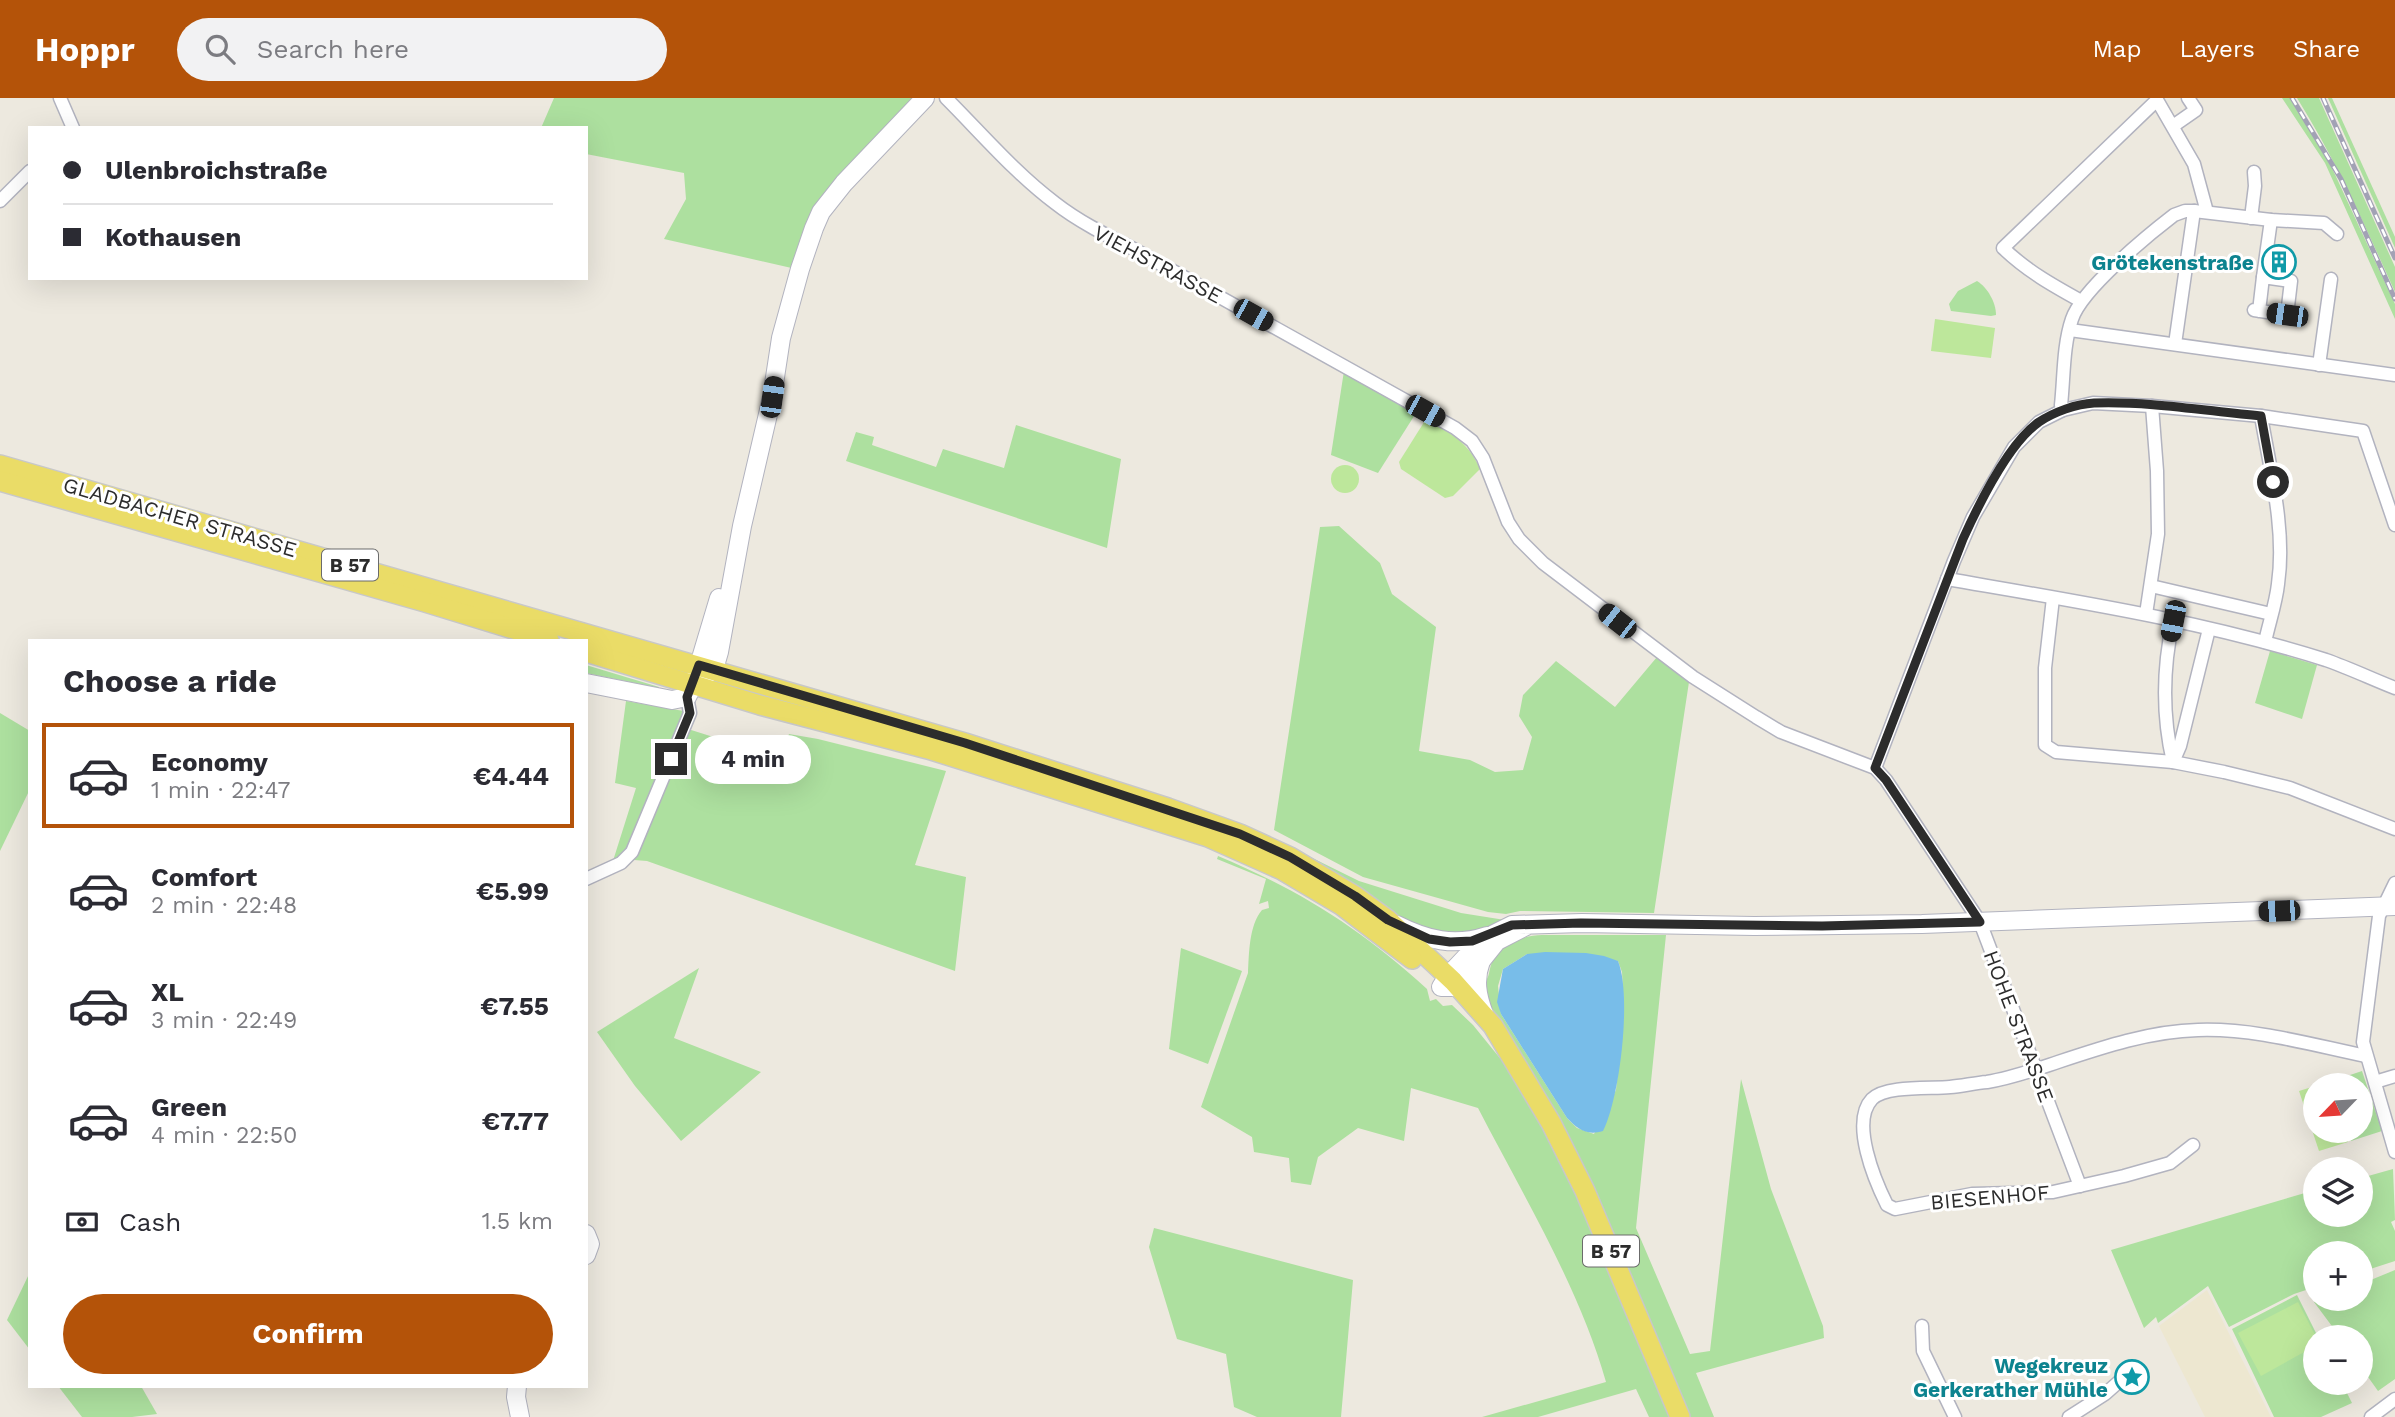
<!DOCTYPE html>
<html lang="en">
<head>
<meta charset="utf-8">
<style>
  :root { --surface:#fff; --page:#f2f2f3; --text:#2b2b33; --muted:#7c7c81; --line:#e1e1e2; --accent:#b45309 }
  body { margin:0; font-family:"Work Sans",sans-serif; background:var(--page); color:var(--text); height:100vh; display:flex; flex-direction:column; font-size:26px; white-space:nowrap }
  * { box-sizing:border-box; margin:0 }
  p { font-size:23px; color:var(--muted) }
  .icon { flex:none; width:38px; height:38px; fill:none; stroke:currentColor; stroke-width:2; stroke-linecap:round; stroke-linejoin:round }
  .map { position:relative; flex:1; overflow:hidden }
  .drawer { position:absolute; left:28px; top:541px; width:560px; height:749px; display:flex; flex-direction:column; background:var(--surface); border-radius:0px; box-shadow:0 7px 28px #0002 }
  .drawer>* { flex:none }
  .top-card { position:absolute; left:28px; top:28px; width:560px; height:154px; border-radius:0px; box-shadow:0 7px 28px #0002; display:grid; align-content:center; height:154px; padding:0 35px; background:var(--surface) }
  .needle { width:46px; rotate:245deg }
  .controls { position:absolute; left:2303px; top:975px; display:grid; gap:14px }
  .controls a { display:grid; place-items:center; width:70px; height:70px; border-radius:50%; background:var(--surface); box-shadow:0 7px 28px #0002; font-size:35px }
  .end { position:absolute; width:32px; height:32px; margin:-16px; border:9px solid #2c2c2c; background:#fff; box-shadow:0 0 0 4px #fff }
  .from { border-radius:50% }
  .bubble { position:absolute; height:49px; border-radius:24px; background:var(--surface); box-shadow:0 7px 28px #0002; font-size:23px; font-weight:700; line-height:49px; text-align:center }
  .car { position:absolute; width:21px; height:42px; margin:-21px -10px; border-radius:9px; box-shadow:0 0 5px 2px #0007; background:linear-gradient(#222 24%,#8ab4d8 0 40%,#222 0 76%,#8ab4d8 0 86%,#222 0) }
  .top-card b { display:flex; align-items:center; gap:24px; height:66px; font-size:26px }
  .top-card b+b { border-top:2px solid var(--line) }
  .top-card i { width:18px; height:18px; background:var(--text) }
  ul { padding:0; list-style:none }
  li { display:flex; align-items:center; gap:21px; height:105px; margin:0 14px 10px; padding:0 21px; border:4px solid transparent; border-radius:0px }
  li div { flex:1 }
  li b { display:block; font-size:26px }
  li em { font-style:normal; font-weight:700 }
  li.selected { border-color:var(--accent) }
  li>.icon { width:63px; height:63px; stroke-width:1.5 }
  h2 { padding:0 35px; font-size:32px; line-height:84px }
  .pay { display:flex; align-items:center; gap:18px; height:77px; padding:0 35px; font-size:26px }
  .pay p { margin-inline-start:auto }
  .cta { display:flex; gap:14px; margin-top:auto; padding:14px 35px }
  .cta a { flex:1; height:80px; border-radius:42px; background:var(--accent); color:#fff; font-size:28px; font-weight:700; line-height:80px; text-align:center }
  header { display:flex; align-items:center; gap:42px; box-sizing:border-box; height:98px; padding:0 35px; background:var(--accent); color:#fff }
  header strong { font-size:33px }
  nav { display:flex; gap:38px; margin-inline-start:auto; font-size:24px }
  .search { width:490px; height:63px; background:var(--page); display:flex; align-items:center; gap:18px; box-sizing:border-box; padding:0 24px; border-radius:38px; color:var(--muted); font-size:26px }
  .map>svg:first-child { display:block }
  .education { fill:#ede7d0 }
  .green { fill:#ade09f; fill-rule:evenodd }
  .pitch { fill:#bde79b }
  .water { fill:#78bde9 }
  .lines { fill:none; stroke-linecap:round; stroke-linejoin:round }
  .street-casing { stroke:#b2b3bf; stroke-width:15 }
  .secondary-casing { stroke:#b2b3bf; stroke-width:20 }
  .primary-casing { stroke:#c8c8c8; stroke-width:22 }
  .street { stroke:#fff; stroke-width:12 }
  .secondary { stroke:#fff; stroke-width:18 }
  .primary { stroke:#eadc67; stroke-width:19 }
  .rail-casing { stroke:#a2a2b5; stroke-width:5 }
  .rail { stroke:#fff; stroke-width:2.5; stroke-dasharray:8; stroke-linecap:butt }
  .route { stroke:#2c2c2c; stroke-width:9 }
  .labels { text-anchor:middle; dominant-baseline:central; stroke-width:6; stroke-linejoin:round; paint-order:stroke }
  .shield { fill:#fff; stroke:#6b6b6b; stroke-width:2 }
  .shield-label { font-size:19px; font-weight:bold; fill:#2c2c2c }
  .culture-label { font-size:21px; font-weight:bold; fill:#0d838f; stroke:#fff; text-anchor:end }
  .street-label { font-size:21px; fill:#2c2c2c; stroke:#fff }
</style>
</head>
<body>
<header>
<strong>Hoppr</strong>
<div class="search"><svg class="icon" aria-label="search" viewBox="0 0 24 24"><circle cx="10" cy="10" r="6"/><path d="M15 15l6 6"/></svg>Search here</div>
<nav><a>Map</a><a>Layers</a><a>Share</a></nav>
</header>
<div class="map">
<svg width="2395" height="1319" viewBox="0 0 2395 1319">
  <rect width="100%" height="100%" fill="#ede9df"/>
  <!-- education -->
  <path class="education" d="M2207,1192L2271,1319H2205L2159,1228Z"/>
  <!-- green -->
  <g class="green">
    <path d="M554,0H917L831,91L796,171L664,141L686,101L684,75L586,56V30H541Z"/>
    <path d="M2282,0H2290L2332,70L2395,206V221L2325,65Z"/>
    <path d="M2297,0H2319L2395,169V194C2364,126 2337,64 2297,0Z"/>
    <path d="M2328,0H2332L2395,139V150Z"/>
    <path d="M1977,183C1987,189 1996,204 1996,217L1991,218L1951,213L1949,206L1958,193Z"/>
    <path d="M1344,273L1416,315L1378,375L1331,357Z"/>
    <path d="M1016,327L1121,361L1107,450L846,363L856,334L874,339L872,347L936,369L943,351L1004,370Z"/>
    <path d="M1339,428L1380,465L1392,496L1436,529L1419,653L1470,662L1495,674L1523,672L1532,639L1519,618L1523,597L1556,563L1615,609L1657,559L1689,584L1654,815L1520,813L1506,816L1488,814L1363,779L1274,732L1320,429Z"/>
    <path d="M2270,553L2317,567L2302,621L2255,605Z"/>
    <path d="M586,567L659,589V590L586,575Z"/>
    <path d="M626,603L695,615L688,631L780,660L789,636L818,641L946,673L915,767L966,779L955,873L647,763L634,762L625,758L612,766L636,690L615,685Z"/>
    <path d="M0,615L30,633V691L0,753Z"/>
    <path d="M1276,742L1359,783L1461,815L1505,822L1493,831L1449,839L1409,828Z"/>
    <path d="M1218,758C1301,793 1361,831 1427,891L1430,903L1436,901L1443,908L1452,907L1473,927L1512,975L1529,1001L1565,1071L1674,1319H1649L1636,1291L1538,1319H1482L1606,1284C1580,1191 1523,1097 1478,1010L1411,990L1404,1043L1358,1030L1318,1059L1311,1087L1291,1084L1289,1060L1254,1054L1252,1039L1201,1009L1248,875C1249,856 1249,827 1262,812L1269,810L1268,803L1259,806L1266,781L1217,761Z"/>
    <path d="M1542,837H1666L1636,1130L1690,1256L1710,1253L1741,981L1771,1091L1823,1228L1824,1240L1696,1275L1714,1319H1688L1485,899L1481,886C1490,881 1488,876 1491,867C1498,845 1522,838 1542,837ZM1527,856L1618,863L1622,874L1624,912L1616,992L1594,1036L1577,1030L1567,1020L1501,916L1498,888L1503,871Z"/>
    <path d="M1181,850L1242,873L1208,966L1169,951Z"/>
    <path d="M699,870L674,940L761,974L681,1043L635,988L597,934Z"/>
    <path d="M2362,973L2382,1033L2351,1043L2347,1033L2361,1032V987H2333L2332,983Z"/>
    <path d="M2393,1071L2395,1122L2391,1124L2395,1133V1163L2361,1174V1155H2315V1189L2294,1196L2229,1229L2208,1188L2158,1225L2156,1219L2144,1230L2111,1152L2315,1092V1116H2361V1080Z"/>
    <path d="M1154,1130L1353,1182L1341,1319H1257L1234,1309L1226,1256L1177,1241L1149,1149Z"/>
    <path d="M2395,1172V1281L2378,1293L2361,1269V1239H2340L2314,1204L2323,1201L2361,1200V1186Z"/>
    <path d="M30,1174V1252L7,1222Z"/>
    <path d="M2297,1197L2318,1239H2315V1284L2342,1285L2352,1305L2321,1319H2274L2232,1231Z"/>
    <path d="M58,1288H141L157,1316L132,1319H82Z"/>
  </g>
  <!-- pitch -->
  <g class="pitch">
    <path d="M1935,221L1995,230L1991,260L1931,253Z"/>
    <path d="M1426,321C1450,334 1469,345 1480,371L1453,398L1445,400L1401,371L1399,364Z"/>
    <circle cx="1345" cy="381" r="14"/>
    <path d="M2315,988V1032L2345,1033L2348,1044L2319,1053L2299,993Z"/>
    <path d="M2298,1204L2316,1239L2315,1248L2261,1278L2238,1235Z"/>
  </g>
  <!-- water -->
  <path class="water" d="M1545,854L1586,855L1604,858L1618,863C1632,898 1620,999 1603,1033C1586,1038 1578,1031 1567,1020L1501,916L1497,904L1503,871L1527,856Z"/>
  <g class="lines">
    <!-- street casing -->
    <g class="street-casing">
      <g id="street">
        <path d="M60,0L73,30"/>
        <path d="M946,0C981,35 1015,75 1055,105C1078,123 1104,136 1130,149L1455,330L1472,343L1483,360L1508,424L1519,441L1543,465L1693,579L1756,619L1781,634L1875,670L1886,682L1980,824L2080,1088"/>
        <path d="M2173,28L2196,12L2188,0"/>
        <path d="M0,103L30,73"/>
        <path d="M2251,120L2255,88L2254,74"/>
        <path d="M2263,179L2271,122"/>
        <path d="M2081,203C2052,187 2027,173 2003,150L2157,2L2194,66L2207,114"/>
        <path d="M2254,212L2287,217L2291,183L2263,179L2259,213"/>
        <path d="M2070,232L2395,277"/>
        <path d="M2175,246L2194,113"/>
        <path d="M2319,267L2331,181"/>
        <path d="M2063,312L2061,307C2064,280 2063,247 2072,221C2082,191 2148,137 2174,117L2185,113H2194L2271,122L2324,125L2337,136"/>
        <path d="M2261,318C2270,371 2286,432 2278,486C2276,505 2269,525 2265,544"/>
        <path d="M1947,481C2074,503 2203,523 2326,562C2349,570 2372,581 2395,590"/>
        <path d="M2151,488L2271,516"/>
        <path d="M2053,500L2045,570V647L2056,654L2173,664L2224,674L2290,690L2395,731"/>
        <path d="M2146,516L2158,436L2157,373L2152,308"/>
        <path d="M2173,523C2163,569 2162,617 2173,664"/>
        <path d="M2173,664L2180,648L2209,531"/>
        <path d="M1875,670L1954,463L1973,419L2014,349L2039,324L2063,312L2093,305L2152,308L2261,318L2363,333L2395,427"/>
        <path d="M586,781L621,765L632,754L690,615L687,599"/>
        <path d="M2395,785L2379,818L2363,944L2395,1054"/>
        <path d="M2375,984L2395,978"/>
        <path d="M2193,1047L2170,1065L2124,1078L2053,1094L1972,1096L1895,1111L1887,1107C1875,1083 1850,1024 1872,1001C1886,987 1931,991 1950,989C1962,988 1975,985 1987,984C2012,980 2034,972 2058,964C2103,949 2151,933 2198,932C2255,930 2312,947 2366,958"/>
        <path d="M1922,1228L1923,1253L1955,1319"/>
        <path d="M2069,1319L2105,1296L2131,1273"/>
        <path d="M2371,1319L2395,1301"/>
      </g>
    </g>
    <!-- secondary casing -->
    <g class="secondary-casing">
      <g id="secondary">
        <path d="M702,580L714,571L719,554L742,428L772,299L781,240L800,171L814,130L821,114L844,85L925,0"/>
        <path d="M586,585L672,602L687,599L693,587L719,500"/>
        <path d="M1397,827C1427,842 1454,849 1487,838"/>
        <path d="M1528,827L1497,843L1481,863L1452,889H1441L1448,878L1465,860L1494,836L1512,827L1582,825L1754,828L1922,826L2395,808"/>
        <path d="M1481,863C1474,882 1477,897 1484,916"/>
        <path d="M586,1136L590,1146L586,1157"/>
        <path d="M517,1288L516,1299L520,1319"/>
      </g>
    </g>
    <!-- primary casing -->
    <g class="primary-casing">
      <g id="primary">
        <path d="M0,367L965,645L1168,710L1240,736L1290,759L1355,798L1388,822L1453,883L1493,928L1551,1025L1585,1093L1680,1319"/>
        <path d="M0,383L425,504L549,542"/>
        <path d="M586,554L760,607L928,651L1208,739L1282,772L1341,807L1412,861"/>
      </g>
    </g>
    <!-- street -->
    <use href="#street" class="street"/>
    <!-- secondary -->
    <use href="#secondary" class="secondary"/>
    <!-- primary -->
    <use href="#primary" class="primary"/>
    <!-- rail casing -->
    <g class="rail-casing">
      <g id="rail">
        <path d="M2292,0L2341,81L2395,201"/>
        <path d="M2323,0L2395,160"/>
      </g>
    </g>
    <!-- rail -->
    <use href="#rail" class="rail"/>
  </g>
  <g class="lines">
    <!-- route -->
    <path class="route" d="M671,661L690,615L687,599L699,567L965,645L1240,736L1290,759L1355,798L1388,822L1429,841L1450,844L1472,843L1512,827L1581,825L1822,828L1980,824L1886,682L1875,670L1963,441C1978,408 2009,345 2039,324C2054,314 2076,306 2094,305C2149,303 2206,313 2261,318L2273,384"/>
  </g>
  <!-- icons -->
  <defs>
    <g id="building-ring" transform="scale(1.75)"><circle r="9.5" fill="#fff" stroke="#0f9aa8" stroke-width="1.5"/><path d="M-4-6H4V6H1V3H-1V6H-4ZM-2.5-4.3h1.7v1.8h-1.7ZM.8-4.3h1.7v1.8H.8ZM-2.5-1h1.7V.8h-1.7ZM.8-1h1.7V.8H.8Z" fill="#0f9aa8"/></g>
    <g id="sight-ring" transform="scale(1.75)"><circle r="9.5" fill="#fff" stroke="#0f9aa8" stroke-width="1.5"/><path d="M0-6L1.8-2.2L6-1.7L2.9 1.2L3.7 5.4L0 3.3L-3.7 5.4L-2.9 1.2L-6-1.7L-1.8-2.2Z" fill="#0f9aa8"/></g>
  </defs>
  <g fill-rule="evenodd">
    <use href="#building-ring" x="2279" y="164"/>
    <use href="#sight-ring" x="2132" y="1279"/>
  </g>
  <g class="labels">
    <!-- shield labels -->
    <g class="shield">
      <rect x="322" y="451.5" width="56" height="31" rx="5"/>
      <rect x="1583" y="1137.5" width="56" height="31" rx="5"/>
    </g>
    <g class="shield-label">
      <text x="350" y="467">B 57</text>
      <text x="1611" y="1153">B 57</text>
    </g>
    <!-- culture labels -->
    <g class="culture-label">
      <text x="2254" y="164">Grötekenstraße</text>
      <text x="2108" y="1267">Wegekreuz<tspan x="2108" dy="24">Gerkerather Mühle</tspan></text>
    </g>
    <!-- street labels -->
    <g class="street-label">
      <text transform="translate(1158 166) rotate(28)">VIEHSTRASSE</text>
      <text transform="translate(180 419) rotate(16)">GLADBACHER STRASSE</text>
      <text transform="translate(2019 928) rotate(69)">HOHE STRASSE</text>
      <text transform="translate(1990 1099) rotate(-5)">BIESENHOF</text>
    </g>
  </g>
</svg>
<div class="controls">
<a><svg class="needle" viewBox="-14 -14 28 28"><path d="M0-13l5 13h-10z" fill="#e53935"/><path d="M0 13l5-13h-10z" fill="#7c7c81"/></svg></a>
<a><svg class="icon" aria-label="layers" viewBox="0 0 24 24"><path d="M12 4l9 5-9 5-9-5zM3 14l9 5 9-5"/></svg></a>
<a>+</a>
<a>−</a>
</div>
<i class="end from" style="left:2273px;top:384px"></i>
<i class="end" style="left:671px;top:661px"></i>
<div class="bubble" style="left:695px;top:637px;width:116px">4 min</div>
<i class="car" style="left:1253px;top:217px;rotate:119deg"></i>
<i class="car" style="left:2287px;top:217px;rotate:278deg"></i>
<i class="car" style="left:772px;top:299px;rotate:8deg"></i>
<i class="car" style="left:1425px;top:313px;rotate:119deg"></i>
<i class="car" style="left:1617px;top:523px;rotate:308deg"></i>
<i class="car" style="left:2173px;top:523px;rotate:191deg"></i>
<i class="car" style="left:2279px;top:813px;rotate:268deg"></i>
<div class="top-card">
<b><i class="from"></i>Ulenbroichstraße</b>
<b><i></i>Kothausen</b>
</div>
<section class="drawer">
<h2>Choose a ride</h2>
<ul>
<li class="selected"><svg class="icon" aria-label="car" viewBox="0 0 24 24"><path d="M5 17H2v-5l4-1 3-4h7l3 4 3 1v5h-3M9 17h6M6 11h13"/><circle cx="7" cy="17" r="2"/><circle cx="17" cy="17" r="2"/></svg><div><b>Economy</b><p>1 min · 22:47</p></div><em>€4.44</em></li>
<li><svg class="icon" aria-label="car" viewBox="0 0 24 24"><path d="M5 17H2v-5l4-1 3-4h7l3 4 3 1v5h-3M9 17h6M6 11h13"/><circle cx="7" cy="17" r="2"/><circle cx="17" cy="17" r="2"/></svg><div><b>Comfort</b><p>2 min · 22:48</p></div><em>€5.99</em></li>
<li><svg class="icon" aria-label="car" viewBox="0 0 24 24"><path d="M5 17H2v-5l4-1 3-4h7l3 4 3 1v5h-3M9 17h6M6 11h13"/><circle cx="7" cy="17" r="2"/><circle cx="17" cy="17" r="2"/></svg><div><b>XL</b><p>3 min · 22:49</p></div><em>€7.55</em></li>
<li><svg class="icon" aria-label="car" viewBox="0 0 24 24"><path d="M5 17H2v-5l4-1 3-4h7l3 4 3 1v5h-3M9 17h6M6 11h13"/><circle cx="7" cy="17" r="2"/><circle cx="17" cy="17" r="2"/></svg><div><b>Green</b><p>4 min · 22:50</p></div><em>€7.77</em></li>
</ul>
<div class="pay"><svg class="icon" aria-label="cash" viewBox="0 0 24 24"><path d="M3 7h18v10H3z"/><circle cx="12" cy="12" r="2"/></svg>Cash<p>1.5 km</p></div>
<div class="cta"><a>Confirm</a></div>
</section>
</div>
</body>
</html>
